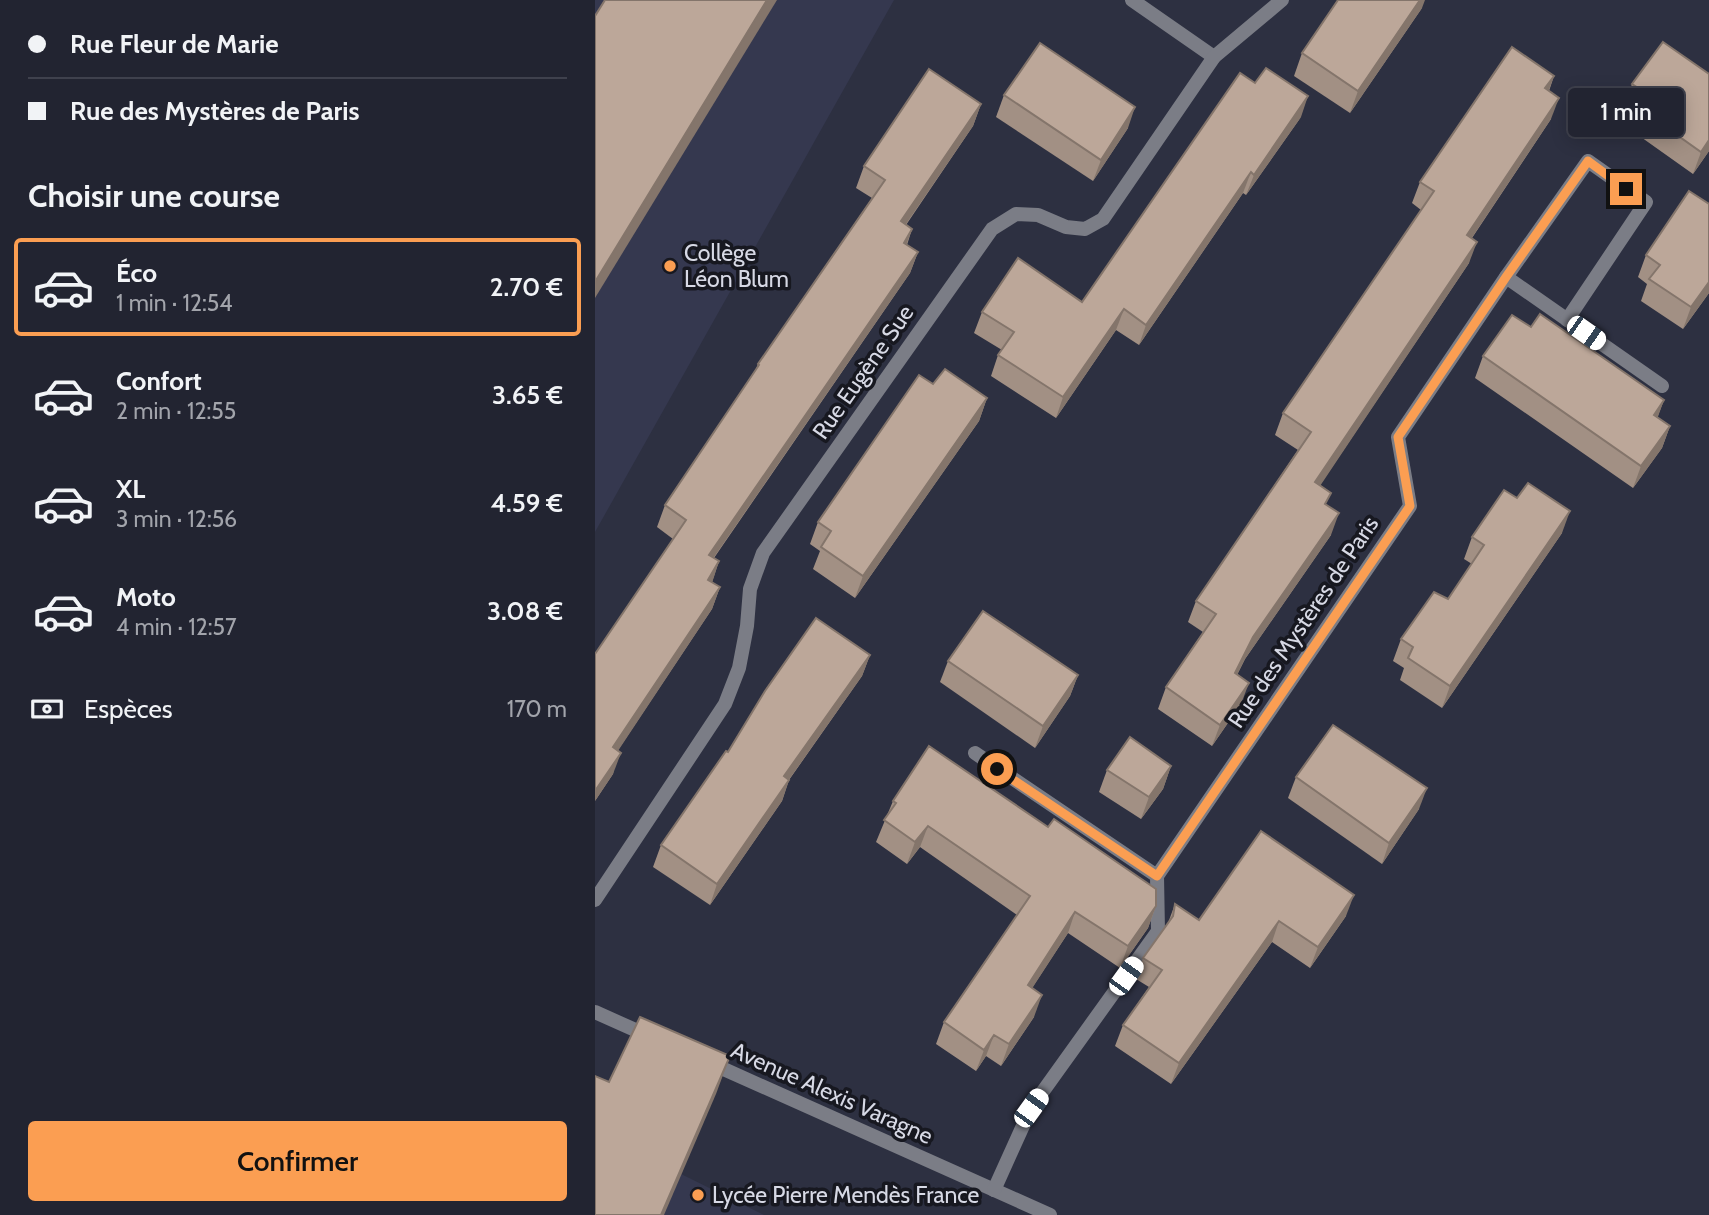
<!DOCTYPE html>
<html lang="fr">
<head>
<meta charset="utf-8">
<style>
  :root { --surface:#222431; --page:#2a2c39; --text:#f1f3f6; --muted:#a2a4ab; --line:#3f414d; --accent:#fb9e52 }
  body { margin:0; font-family:Cabin,sans-serif; background:var(--page); color:var(--text); height:100vh; display:flex; flex-direction:column; font-size:26px; white-space:nowrap }
  * { box-sizing:border-box; margin:0 }
  p { font-size:23px; color:var(--muted) }
  .icon { flex:none; width:38px; height:38px; fill:none; stroke:currentColor; stroke-width:2; stroke-linecap:round; stroke-linejoin:round }
  .map { position:relative; flex:1; overflow:hidden }
  .details { display:flex; flex-direction:column; background:var(--surface); width:595px }
  .details>* { flex:none }
  .top-card { display:grid; align-content:center; height:154px; padding:0 28px; background:var(--surface) }
  .end { position:absolute; width:32px; height:32px; margin:-16px; border:9px solid #fb9e52; background:#111; box-shadow:0 0 0 4px #111 }
  .from { border-radius:50% }
  .bubble { position:absolute; height:49px; border-radius:7px; background:var(--surface); box-shadow:0 4px 18px #0003,0 0 0 2px var(--line); font-size:23px; font-weight:600; line-height:49px; text-align:center }
  .car { position:absolute; width:21px; height:42px; margin:-21px -10px; border-radius:9px; box-shadow:0 0 5px 2px #0007; background:linear-gradient(#fff 24%,#345 0 40%,#fff 0 76%,#345 0 86%,#fff 0) }
  .top-card b { display:flex; align-items:center; gap:24px; height:66px; font-size:26px }
  .top-card b+b { border-top:2px solid var(--line) }
  .top-card i { width:18px; height:18px; background:var(--text) }
  ul { padding:0; list-style:none }
  li { display:flex; align-items:center; gap:21px; height:98px; margin:0 14px 10px; padding:0 14px; border:4px solid transparent; border-radius:7px }
  li div { flex:1 }
  li b { display:block; font-size:26px }
  li em { font-style:normal; font-weight:600 }
  li.selected { border-color:var(--accent) }
  li>.icon { width:63px; height:63px; stroke-width:1.5 }
  h2 { padding:0 28px; font-size:32px; line-height:84px }
  .pay { display:flex; align-items:center; gap:18px; height:77px; padding:0 28px; font-size:26px }
  .pay p { margin-inline-start:auto }
  .primary-button { display:flex; gap:14px; margin-top:auto; padding:14px 28px }
  .primary-button a { flex:1; height:80px; border-radius:7px; background:var(--accent); color:#111; font-size:28px; font-weight:600; line-height:80px; text-align:center }
  main { display:flex; flex:1; min-height:0 }
  .map>svg:first-child { display:block }
  .built { fill:#35384f }
  .lines { fill:none; stroke-linecap:round; stroke-linejoin:round }
  .lane { stroke:#7b7d86; stroke-width:14 }
  .street { stroke:#7b7d86; stroke-width:14 }
  .wall { fill:#a29084 }
  .shaded-wall { fill:#84756b }
  .building { fill:#bca799; stroke:#84756b; stroke-width:2 }
  .route { stroke:#fb9e52; stroke-width:9 }
  .poi-dot { fill:#fb9e52; stroke:#171820; stroke-width:2.5 }
  .labels { text-anchor:middle; dominant-baseline:central; stroke-width:7; stroke-linejoin:round; paint-order:stroke }
  .poi-label { font-size:23px; fill:#d7d9e5; stroke:#171820; text-anchor:start }
  .street-label { font-size:23px; fill:#d7d9e5; stroke:#171820 }
</style>
</head>
<body>
<main>
<section class="details">
<div class="top-card">
<b><i class="from"></i>Rue Fleur de Marie</b>
<b><i></i>Rue des Mystères de Paris</b>
</div>
<h2>Choisir une course</h2>
<ul>
<li class="selected"><svg class="icon" aria-label="car" viewBox="0 0 24 24"><path d="M5 17H2v-5l4-1 3-4h7l3 4 3 1v5h-3M9 17h6M6 11h13"/><circle cx="7" cy="17" r="2"/><circle cx="17" cy="17" r="2"/></svg><div><b>Éco</b><p>1 min · 12:54</p></div><em>2.70 €</em></li>
<li><svg class="icon" aria-label="car" viewBox="0 0 24 24"><path d="M5 17H2v-5l4-1 3-4h7l3 4 3 1v5h-3M9 17h6M6 11h13"/><circle cx="7" cy="17" r="2"/><circle cx="17" cy="17" r="2"/></svg><div><b>Confort</b><p>2 min · 12:55</p></div><em>3.65 €</em></li>
<li><svg class="icon" aria-label="car" viewBox="0 0 24 24"><path d="M5 17H2v-5l4-1 3-4h7l3 4 3 1v5h-3M9 17h6M6 11h13"/><circle cx="7" cy="17" r="2"/><circle cx="17" cy="17" r="2"/></svg><div><b>XL</b><p>3 min · 12:56</p></div><em>4.59 €</em></li>
<li><svg class="icon" aria-label="car" viewBox="0 0 24 24"><path d="M5 17H2v-5l4-1 3-4h7l3 4 3 1v5h-3M9 17h6M6 11h13"/><circle cx="7" cy="17" r="2"/><circle cx="17" cy="17" r="2"/></svg><div><b>Moto</b><p>4 min · 12:57</p></div><em>3.08 €</em></li>
</ul>
<div class="pay"><svg class="icon" aria-label="cash" viewBox="0 0 24 24"><path d="M3 7h18v10H3z"/><circle cx="12" cy="12" r="2"/></svg>Espèces<p>170 m</p></div>
<div class="primary-button"><a>Confirmer</a></div>
</section>
<div class="map">
<svg width="1114" height="1215" viewBox="0 0 1114 1215">
  <rect width="100%" height="100%" fill="#2d3041"/>
  <!-- built -->
  <g class="built">
    <path d="M0,0H299L0,532Z"/>
    <path d="M86,1174L169,1215H69Z"/>
  </g>
  <g class="lines">
    <!-- lane -->
    <path class="lane" d="M380,753L562,876"/>
    <!-- street -->
    <g class="street">
      <path d="M537,0L619,57"/>
      <path d="M911,277L1067,386"/>
      <path d="M0,900L130,704L144,668L152,626L155,589L168,553L397,229L421,214L443,215L471,227L490,229L508,219L619,57L687,0"/>
      <path d="M0,1012L56,1037"/>
      <path d="M113,1062L455,1215"/>
      <path d="M399,1190L436,1108L563,931L562,876L815,506L803,437L911,277L993,161L1051,202L972,320"/>
    </g>
  </g>
  <!-- wall -->
  <g class="wall">
    <path d="M827,8L755,113L699,76L707,53Z"/>
    <path d="M1114,74V151L1098,174L1036,130L1042,114L1029,106L1037,84Z"/>
    <path d="M959,76L954,91L956,119L877,238L874,263L725,485L731,505L736,535L650,659L642,675L646,704L617,746L563,709L571,687L608,632L593,622L601,601L703,450L680,435L688,413L826,210L817,203L825,182Z"/>
    <path d="M409,95L533,128L498,181L401,117Z"/>
    <path d="M386,104L378,126L311,225L317,229L312,245L323,252L315,273L119,558L124,561L117,582L125,587L117,609L23,750L18,774L0,801L78,539L62,527L70,505L160,371L163,364L277,198L261,188L269,166Z"/>
    <path d="M706,117L651,195L648,193L544,345L521,330L461,418L396,376L403,355L407,350L379,333L387,312L487,302Z"/>
    <path d="M1114,204V293L1088,329L1046,301L1052,284L1043,277L1051,255Z"/>
    <path d="M936,327L1069,400L1062,418L1075,426L1067,448L1038,488L880,378L888,356Z"/>
    <path d="M338,384L392,398L384,421L260,598L218,569L225,551L215,544L223,522Z"/>
    <path d="M967,533L847,708L805,680L809,668L798,661L806,639L853,599L877,564L869,559L877,537Z"/>
    <path d="M275,655L267,676L194,780L187,801L115,905L58,867L66,845L133,752Z"/>
    <path d="M353,661L483,675L475,696L440,748L345,682Z"/>
    <path d="M576,766L568,789L546,819L504,792L512,770Z"/>
    <path d="M701,777L824,809L787,864L693,798Z"/>
    <path d="M298,801L561,906L553,928L525,968L473,933L437,988L439,1017L406,1066L391,1056L381,1071L341,1044L349,1022L422,915L325,847L312,864L281,842Z"/>
    <path d="M580,904L604,920L751,916L715,968L677,942L576,1084L520,1046L528,1025L554,987L541,979L548,958L573,923Z"/>
  </g>
  <!-- shaded-wall -->
  <g class="shaded-wall">
    <path d="M172,0H182L0,298V282Z"/>
    <path d="M825,0H830L827,8L755,113L763,91Z"/>
    <path d="M959,76L951,98L950,88Z"/>
    <path d="M713,96L706,117L651,195L659,175Z"/>
    <path d="M964,98L956,119L864,257L872,235Z"/>
    <path d="M386,104L378,126L298,243L306,221Z"/>
    <path d="M540,107L533,128L498,181L506,160Z"/>
    <path d="M1114,140V151L1098,174L1106,152Z"/>
    <path d="M656,172L648,193L544,345L551,325Z"/>
    <path d="M317,229L309,251V243Z"/>
    <path d="M882,242L874,263L713,504L720,482Z"/>
    <path d="M323,252L315,273L106,576L114,555Z"/>
    <path d="M1114,282V293L1088,329L1096,307Z"/>
    <path d="M529,309L521,330L461,418L468,397Z"/>
    <path d="M392,398L384,421L260,598L268,576Z"/>
    <path d="M1069,400L1061,422L1059,415Z"/>
    <path d="M1075,426L1067,448L1038,488L1046,466Z"/>
    <path d="M975,511L967,533L847,708L855,686Z"/>
    <path d="M744,513L736,535L650,659L632,695L640,673L658,637Z"/>
    <path d="M124,561L117,583L113,580Z"/>
    <path d="M125,587L117,609L11,769L18,747Z"/>
    <path d="M275,655L267,676L181,798L189,776Z"/>
    <path d="M483,675L475,696L440,748L448,726Z"/>
    <path d="M654,683L646,704L617,746L625,725Z"/>
    <path d="M26,753L18,774L0,801V791Z"/>
    <path d="M576,766L568,789L546,819L554,797Z"/>
    <path d="M194,780L187,801L115,905L122,884Z"/>
    <path d="M832,788L824,809L787,864L794,843Z"/>
    <path d="M333,826L325,847L312,864L320,842Z"/>
    <path d="M759,895L751,916L715,968L723,947Z"/>
    <path d="M561,906L553,928L525,968L533,946Z"/>
    <path d="M480,912L473,933L425,1007L433,985Z"/>
    <path d="M684,921L677,942L576,1084L584,1063Z"/>
    <path d="M447,995L439,1017L406,1066L414,1044Z"/>
    <path d="M399,1035L391,1056L381,1071L389,1050Z"/>
    <path d="M135,1056L121,1094L69,1215H66Z"/>
  </g>
  <!-- building -->
  <g class="building">
    <path d="M10,0H172L0,282V16Z"/>
    <path d="M743,0H825L763,91L707,53Z"/>
    <path d="M1068,42L1114,74V140L1106,152L1044,108L1053,94L1037,84Z"/>
    <path d="M445,43L540,107L506,160L409,95Z"/>
    <path d="M917,47L959,76L950,88L964,98L872,235L882,242L720,482L736,493L730,504L744,513L658,637L640,673L654,683L625,725L571,687L621,614L601,601L716,432L688,413L839,191L825,182Z"/>
    <path d="M671,68L713,96L659,175L656,172L551,325L529,309L468,397L403,355L419,332L387,312L423,258L487,302L645,73L660,83Z"/>
    <path d="M334,69L386,104L306,221L317,229L309,243L323,252L114,555L124,561L113,580L125,587L18,747L26,753L0,791V654L91,520L70,505L164,365L163,364L290,180L269,166Z"/>
    <path d="M1094,191L1114,204V282L1096,307L1054,279L1065,265L1051,255Z"/>
    <path d="M945,314L1069,400L1059,415L1075,426L1046,466L888,356L917,315L936,327Z"/>
    <path d="M350,369L392,398L268,576L226,547L236,531L223,522L324,375L338,384Z"/>
    <path d="M933,483L975,511L855,686L813,658L818,647L806,639L839,592L853,599L889,545L877,537L909,490L922,498Z"/>
    <path d="M388,611L483,675L448,726L353,661Z"/>
    <path d="M221,618L275,655L189,776L194,780L122,884L66,845L131,751L133,752L170,691Z"/>
    <path d="M738,725L832,788L794,843L701,777Z"/>
    <path d="M535,737L576,766L554,797L512,770Z"/>
    <path d="M334,746L453,827L459,819L561,889V906L533,946L480,912L433,985L447,995L414,1044L399,1035L389,1050L349,1022L435,896L333,826L320,842L289,820L301,803L298,801Z"/>
    <path d="M666,831L759,895L723,947L684,921L584,1063L528,1025L567,970L548,958L578,916L580,904L604,920Z"/>
    <path d="M45,1017L135,1056L66,1215H0V1076L14,1082Z"/>
  </g>
  <g class="lines">
    <!-- route -->
    <path class="route" d="M402,769L562,876L815,506L803,437L911,277L993,161L1031,189"/>
  </g>
  <!-- markers -->
  <g class="poi-dot">
    <circle cx="75" cy="266" r="7"/>
    <circle cx="103" cy="1195" r="7"/>
  </g>
  <g class="labels">
    <!-- poi labels -->
    <g class="poi-label">
      <text x="89" y="253">Collège<tspan x="89" dy="26">Léon Blum</tspan></text>
      <text x="117" y="1195">Lycée Pierre Mendès France</text>
    </g>
    <!-- street labels -->
    <g class="street-label">
      <text transform="translate(268 372) rotate(-55)">Rue Eugène Sue</text>
      <text transform="translate(708 622) rotate(-56)">Rue des Mystères de Paris</text>
      <text transform="translate(237 1093) rotate(24)">Avenue Alexis Varagne</text>
    </g>
  </g>
</svg>
<i class="end from" style="left:402px;top:769px"></i>
<i class="end" style="left:1031px;top:189px"></i>
<div class="bubble" style="left:973px;top:88px;width:116px">1 min</div>
<i class="car" style="left:991px;top:333px;rotate:125deg"></i>
<i class="car" style="left:531px;top:976px;rotate:36deg"></i>
<i class="car" style="left:436px;top:1108px;rotate:36deg"></i>
</div>
</main>
</body>
</html>
